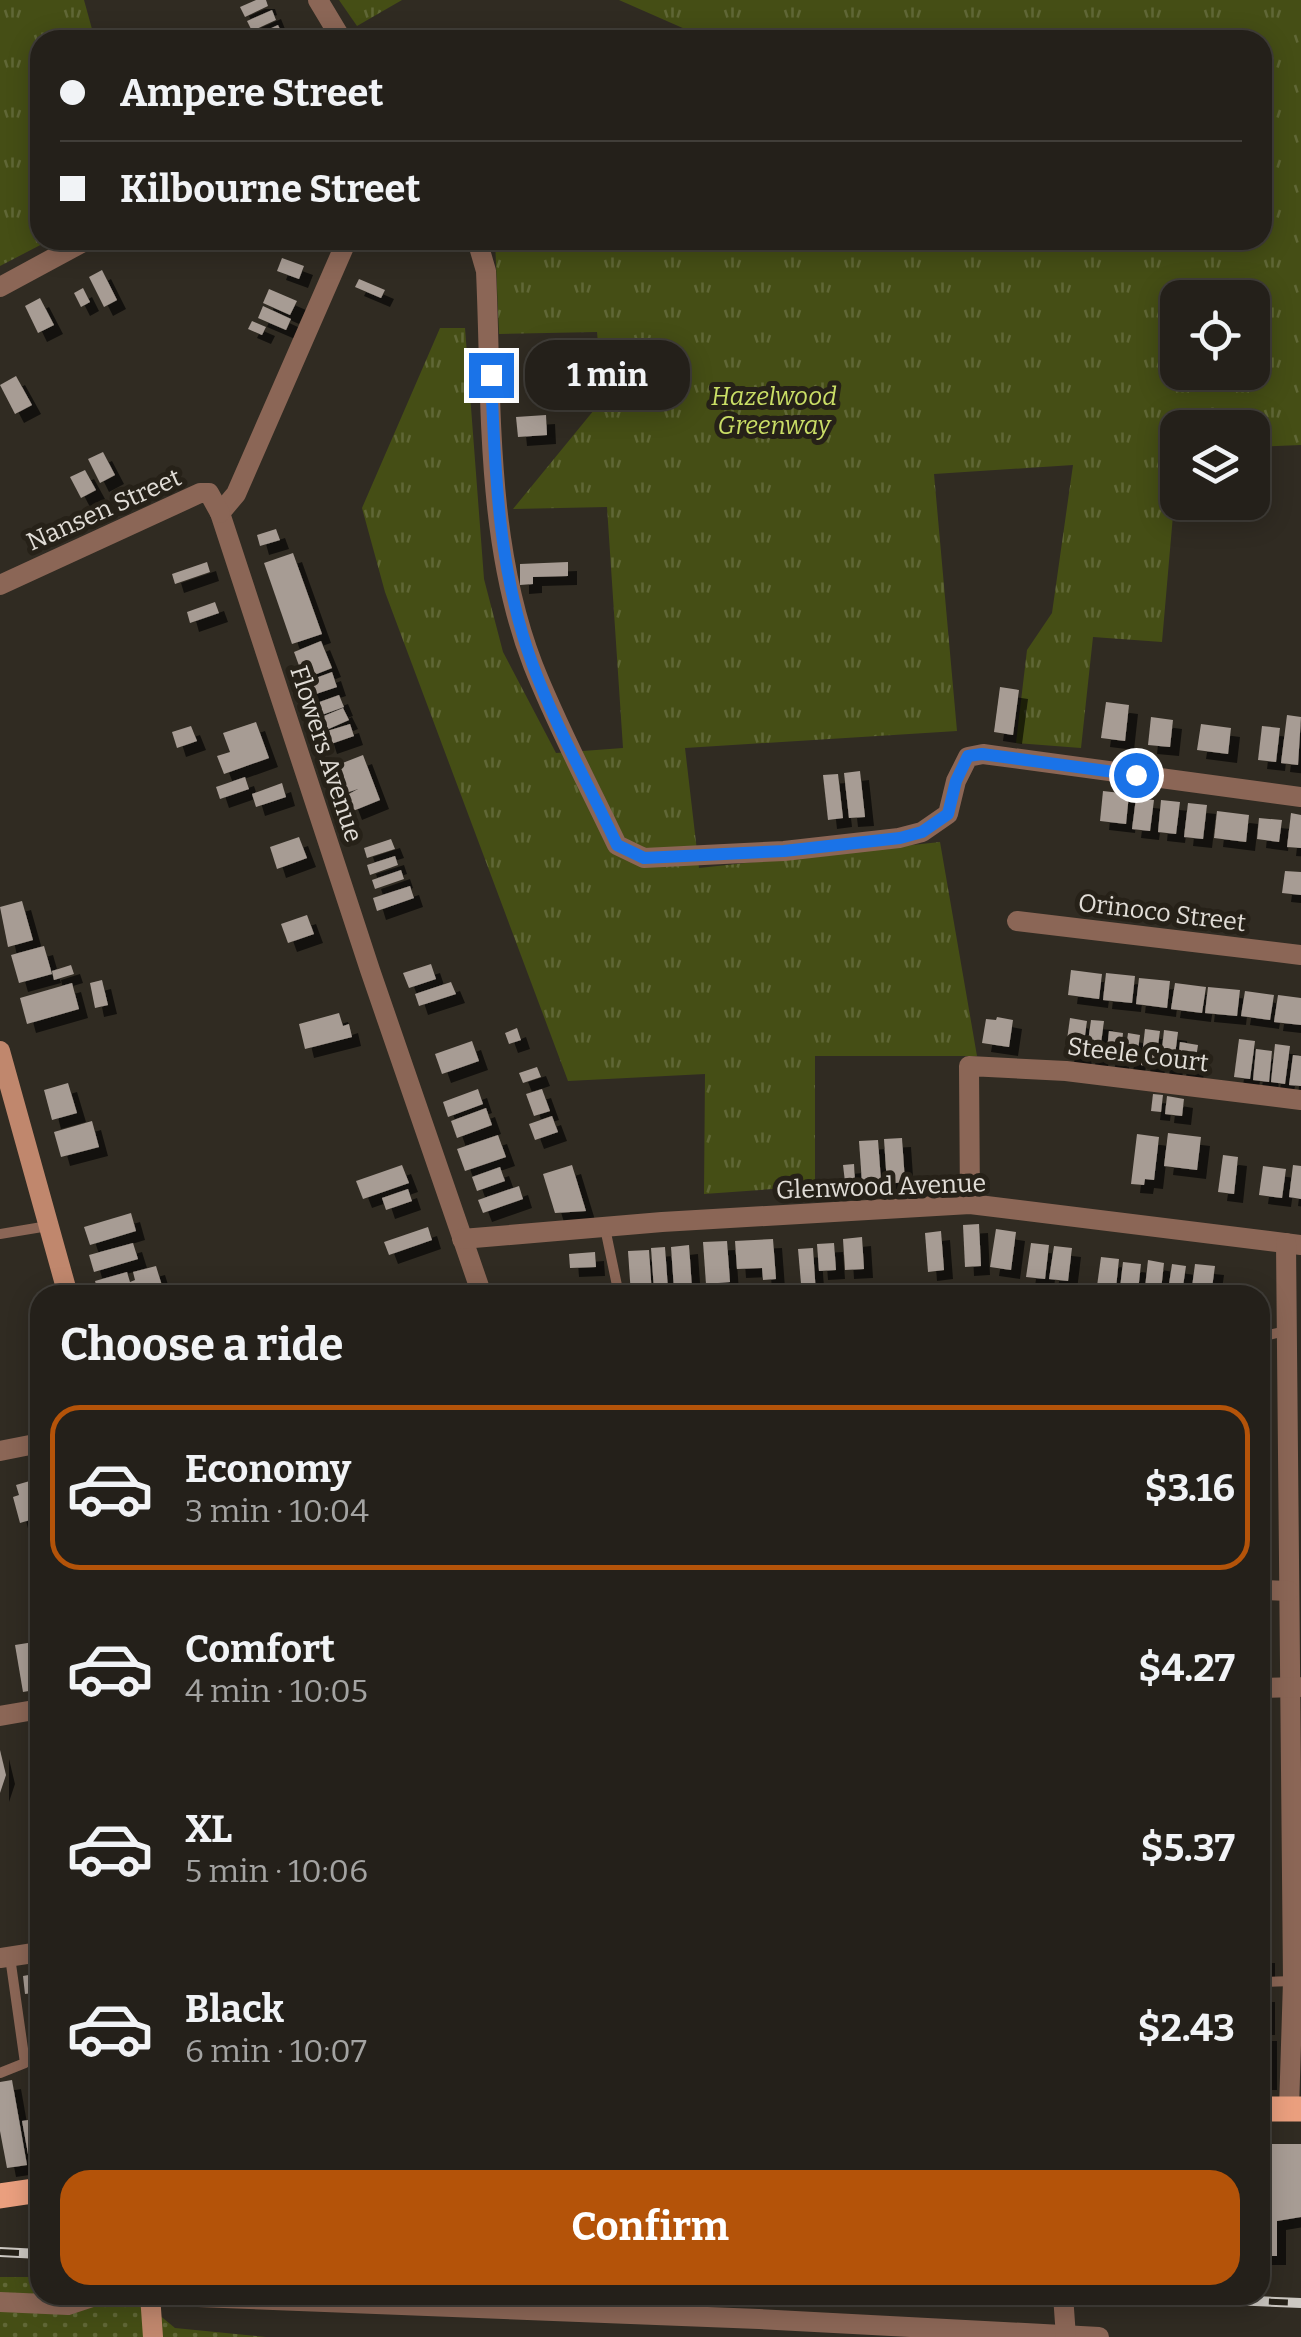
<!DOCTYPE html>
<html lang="en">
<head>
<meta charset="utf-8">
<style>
  :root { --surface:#24201a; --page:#2c2823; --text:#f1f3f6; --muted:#a3a3a2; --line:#413e39; --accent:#b45309 }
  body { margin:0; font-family:Bitter,serif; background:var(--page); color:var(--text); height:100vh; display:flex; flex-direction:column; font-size:38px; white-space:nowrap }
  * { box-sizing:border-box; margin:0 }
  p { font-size:32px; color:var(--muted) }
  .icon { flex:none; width:55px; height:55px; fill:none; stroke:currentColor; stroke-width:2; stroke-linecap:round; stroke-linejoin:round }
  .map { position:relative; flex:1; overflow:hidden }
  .sheet { position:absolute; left:30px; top:1285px; width:1240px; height:1020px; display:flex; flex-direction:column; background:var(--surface); border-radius:30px; box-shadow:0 5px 25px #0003,0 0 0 2px var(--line) }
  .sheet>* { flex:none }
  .guide { position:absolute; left:30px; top:30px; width:1242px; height:220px; border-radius:30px; box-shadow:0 5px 25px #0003,0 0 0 2px var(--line); display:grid; align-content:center; height:220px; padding:0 30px; background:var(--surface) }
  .buttons { position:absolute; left:1160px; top:280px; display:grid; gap:20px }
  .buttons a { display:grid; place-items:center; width:110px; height:110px; border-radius:20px; background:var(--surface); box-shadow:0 5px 25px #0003,0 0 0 2px var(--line); font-size:50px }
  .end { position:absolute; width:45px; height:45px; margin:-22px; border:12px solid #1a73e8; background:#fff; box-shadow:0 0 0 5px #fff }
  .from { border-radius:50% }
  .bubble { position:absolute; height:70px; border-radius:30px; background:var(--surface); box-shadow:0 5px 25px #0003,0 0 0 2px var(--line); font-size:32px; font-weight:700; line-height:70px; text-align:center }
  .guide b { display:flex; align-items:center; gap:35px; height:95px; font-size:38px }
  .guide b+b { border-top:2px solid var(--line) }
  .guide i { width:25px; height:25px; background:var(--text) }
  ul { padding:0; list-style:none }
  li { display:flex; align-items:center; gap:30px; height:165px; margin:0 20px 15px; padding:0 10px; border:5px solid transparent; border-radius:30px }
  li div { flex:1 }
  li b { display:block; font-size:38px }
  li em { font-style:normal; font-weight:700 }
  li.current { border-color:var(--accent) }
  li>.icon { width:90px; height:90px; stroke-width:1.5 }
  h2 { padding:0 30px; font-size:45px; line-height:120px }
  .button { display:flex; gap:20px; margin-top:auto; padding:20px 30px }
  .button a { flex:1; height:115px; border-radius:30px; background:var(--accent); color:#fff; font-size:40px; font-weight:700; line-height:115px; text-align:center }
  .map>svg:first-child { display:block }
  .built { fill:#3a3122 }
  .grass { fill:url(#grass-dots) }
  .park { fill:url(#park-tufts); fill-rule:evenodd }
  .building { fill:#a79c94; filter:url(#shadow) }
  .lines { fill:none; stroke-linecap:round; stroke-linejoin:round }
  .lane { stroke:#8b6656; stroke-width:10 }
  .street { stroke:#8b6656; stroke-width:20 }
  .secondary { stroke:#c0876d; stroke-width:20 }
  .primary { stroke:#ea9f7e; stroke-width:25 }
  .rail-casing { stroke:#ccc8c2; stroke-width:10 }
  .rail { stroke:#262118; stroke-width:6; stroke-dasharray:19; stroke-linecap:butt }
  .route { stroke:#1a73e8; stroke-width:12 }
  .labels { text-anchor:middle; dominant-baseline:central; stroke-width:10; stroke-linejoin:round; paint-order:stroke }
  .park-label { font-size:25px; font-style:italic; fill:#cade66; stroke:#262118 }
  .street-label { font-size:25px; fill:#e1ddd7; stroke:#262118 }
</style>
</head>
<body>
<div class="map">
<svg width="1301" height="2337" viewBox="0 0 1301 2337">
  <defs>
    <pattern id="grass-dots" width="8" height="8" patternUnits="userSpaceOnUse" patternTransform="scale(2.5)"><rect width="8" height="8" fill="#454e15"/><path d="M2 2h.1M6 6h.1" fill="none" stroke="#606736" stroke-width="1.8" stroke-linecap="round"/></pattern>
    <pattern id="park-tufts" width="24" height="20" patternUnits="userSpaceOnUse" patternTransform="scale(2.5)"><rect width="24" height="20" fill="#454e15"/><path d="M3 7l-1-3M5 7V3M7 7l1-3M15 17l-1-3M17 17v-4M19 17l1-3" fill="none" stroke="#606736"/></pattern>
    <filter id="shadow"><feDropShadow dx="9" dy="9" stdDeviation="0" flood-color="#0009"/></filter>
  </defs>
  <rect width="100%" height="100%" fill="#302b22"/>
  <!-- built -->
  <path class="built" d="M1260,1989H1267L1271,1995V2085L1265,2089H1260Z"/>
  <!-- grass -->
  <path class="grass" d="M0,2277H40V2295H135L175,2328L266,2337H0Z"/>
  <!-- park -->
  <g class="park">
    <path d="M0,0H84L95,40H40V240H50L0,266Z"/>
    <path d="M339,0H402L357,26Z"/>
    <path d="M619,0H1301V445L1253,447L1252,428H1178L1177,469L1162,642L1093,637L1081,748L1016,743L1027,650L1052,613L1073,465L934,474L957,731L685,748L699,868L940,842L977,1056H815V1186L704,1194L705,1074L568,1081L385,592L362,508L440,328H465L484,579L503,652L556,753L623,748L607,507L513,509L603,399L597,332L499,334L495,240H1262V40H710ZM1178,298H1252V372H1178Z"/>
  </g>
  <!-- building -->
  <g class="building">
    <path d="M256,0H266L268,6L245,17L240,7Z"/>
    <path d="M272,10L276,20L252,31L247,21Z"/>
    <path d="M278,25L283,36L274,40H253L252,37Z"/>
    <path d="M282,258L304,266L299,279L277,271Z"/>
    <path d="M102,270L117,300L104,307L89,277Z"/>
    <path d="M359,279L385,290L381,298L355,287Z"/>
    <path d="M83,288L90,302L81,307L74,293Z"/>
    <path d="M269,289L297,301L290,315L263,303Z"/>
    <path d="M40,298L54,325L38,333L25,306Z"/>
    <path d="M263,306L291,319L286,330L258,318Z"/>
    <path d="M252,321L266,327L262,335L248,329Z"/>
    <path d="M16,376L32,405L15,414L0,385Z"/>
    <path d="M546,415L547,435L518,437L516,417Z"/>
    <path d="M103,452L115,475L100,483L88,459Z"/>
    <path d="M85,470L96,490L81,498L70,477Z"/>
    <path d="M276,529L280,540L260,546L257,535Z"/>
    <path d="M293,553L322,634L292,644L264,563Z"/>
    <path d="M207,562L210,572L175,584L172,574Z"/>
    <path d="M568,562V576L533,577V584L520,585V564Z"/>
    <path d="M215,602L219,613L190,623L187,612Z"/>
    <path d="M321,641L332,668L304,679L294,652Z"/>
    <path d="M332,672L337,687L310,696L305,682Z"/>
    <path d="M1000,687L1019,690L1013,735L994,732Z"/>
    <path d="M339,695L344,707L319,716L314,704Z"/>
    <path d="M1106,702L1129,705L1125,741L1101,738Z"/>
    <path d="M343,708L349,720L324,731L319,718Z"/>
    <path d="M1287,715L1301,717L1298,765L1281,763Z"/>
    <path d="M1151,717L1173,720L1170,747L1148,745Z"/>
    <path d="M256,722L269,758L224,774L217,756L230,752L223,733Z"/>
    <path d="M350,724L354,736L328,745L324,732Z"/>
    <path d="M1201,724L1231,728L1228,754L1197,750Z"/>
    <path d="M191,726L197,741L177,748L172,732Z"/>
    <path d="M1262,726L1280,728L1276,762L1258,760Z"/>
    <path d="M363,755L380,800L353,811L347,795L358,789L346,793L335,766Z"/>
    <path d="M860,771L865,817L849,818L844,773Z"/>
    <path d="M838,774L843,818L828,820L823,775Z"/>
    <path d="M245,777L249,789L220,799L216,787Z"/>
    <path d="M282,783L286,797L256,807L252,794Z"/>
    <path d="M1103,791L1129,794L1126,824L1100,821Z"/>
    <path d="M1136,798L1154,800L1150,831L1132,829Z"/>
    <path d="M1161,800L1180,802L1176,834L1158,832Z"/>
    <path d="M1188,803L1207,805L1203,839L1184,837Z"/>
    <path d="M1217,811L1249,815L1246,842L1214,838Z"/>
    <path d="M1291,813L1301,815V848L1287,847Z"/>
    <path d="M1259,818L1282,820L1279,842L1257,839Z"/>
    <path d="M299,837L307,858L277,869L270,847Z"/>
    <path d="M391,839L395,849L367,858L364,848Z"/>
    <path d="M395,856L398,865L370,875L367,865Z"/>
    <path d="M401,870L404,879L375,889L372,880Z"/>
    <path d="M1285,871L1301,872V895L1282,893Z"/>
    <path d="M410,886L414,898L377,911L373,898Z"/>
    <path d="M22,901L33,940L8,947L0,907Z"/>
    <path d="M307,915L314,934L288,943L281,924Z"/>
    <path d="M44,946L52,974L19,983L11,955Z"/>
    <path d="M431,964L436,979L409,988L403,973Z"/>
    <path d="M71,965L74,974L54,980L52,971Z"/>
    <path d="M1071,970L1102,974L1099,999L1068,995Z"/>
    <path d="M1106,973L1135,976L1132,1003L1103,1000Z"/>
    <path d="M1139,978L1170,981L1167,1008L1136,1004Z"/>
    <path d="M102,980L108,1005L95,1008L90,983Z"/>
    <path d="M451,982L456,994L419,1006L415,994Z"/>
    <path d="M72,983L79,1009L27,1024L20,998Z"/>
    <path d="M1175,983L1206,987L1202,1013L1171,1009Z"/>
    <path d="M1208,987L1240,990L1237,1016L1205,1013Z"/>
    <path d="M1245,991L1274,995L1270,1020L1241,1016Z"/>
    <path d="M1278,995L1301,998V1025L1274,1022Z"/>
    <path d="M339,1013L343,1026L349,1024L352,1037L305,1049L299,1024Z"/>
    <path d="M997,1017L1013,1020L1009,1047L982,1043L986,1019L996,1020Z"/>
    <path d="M1070,1018L1087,1021L1082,1057L1065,1054Z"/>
    <path d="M1091,1020L1104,1021L1099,1058L1086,1057Z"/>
    <path d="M517,1028L521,1040L509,1044L505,1033Z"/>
    <path d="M1145,1029L1160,1031L1155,1067L1141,1065Z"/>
    <path d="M1164,1030L1178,1032L1173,1070L1160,1068Z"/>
    <path d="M1109,1031L1123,1033L1120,1061L1106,1059Z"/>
    <path d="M1128,1033L1140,1035L1136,1064L1124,1063Z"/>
    <path d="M1239,1039L1255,1041L1250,1079L1234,1077Z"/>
    <path d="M472,1041L479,1061L442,1074L435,1054Z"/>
    <path d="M1180,1042L1198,1045L1194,1071L1177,1069Z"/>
    <path d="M1275,1044L1290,1046L1285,1084L1271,1082Z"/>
    <path d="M1256,1049L1272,1051L1269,1082L1253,1080Z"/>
    <path d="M1293,1055L1301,1056V1086L1289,1085Z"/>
    <path d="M537,1067L541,1077L523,1083L519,1073Z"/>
    <path d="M68,1083L77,1113L52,1120L44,1090Z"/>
    <path d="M478,1089L483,1104L448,1117L443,1102Z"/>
    <path d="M542,1089L550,1111L534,1116L526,1094Z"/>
    <path d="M1153,1094L1163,1095L1161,1112L1151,1111Z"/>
    <path d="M1167,1096L1184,1099L1182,1116L1165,1114Z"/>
    <path d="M486,1108L492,1125L457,1138L451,1121Z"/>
    <path d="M552,1116L558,1132L535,1140L529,1124Z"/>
    <path d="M92,1121L99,1147L61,1157L54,1132Z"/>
    <path d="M1168,1133L1201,1137L1197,1170L1164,1166Z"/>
    <path d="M1137,1134L1159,1137L1154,1180L1145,1179L1144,1185L1131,1184Z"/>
    <path d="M498,1135L506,1157L465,1171L457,1149Z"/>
    <path d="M902,1138L905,1182L887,1184L884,1139Z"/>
    <path d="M878,1140L881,1181L862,1183L859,1141Z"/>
    <path d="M1223,1155L1238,1157L1234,1194L1218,1192Z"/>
    <path d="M854,1164L855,1182H845L843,1165Z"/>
    <path d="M402,1165L409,1183L363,1199L356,1181Z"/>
    <path d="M572,1165L586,1211L555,1213L543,1174Z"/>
    <path d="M1293,1165L1301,1166V1199L1289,1197Z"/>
    <path d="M1263,1166L1286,1169L1282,1198L1259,1195Z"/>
    <path d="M500,1167L505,1181L477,1191L472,1177Z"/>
    <path d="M519,1186L523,1199L483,1213L478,1200Z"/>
    <path d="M408,1189L412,1201L386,1210L382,1198Z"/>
    <path d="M131,1213L136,1231L90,1245L84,1227Z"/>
    <path d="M979,1224L981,1266L965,1267L963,1225Z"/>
    <path d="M428,1227L432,1240L389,1255L384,1242Z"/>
    <path d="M996,1229L1016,1232L1011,1270L990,1267Z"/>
    <path d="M941,1231L944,1270L928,1272L925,1233Z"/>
    <path d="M862,1237L864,1269L845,1270L843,1239Z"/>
    <path d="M773,1239L776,1279L763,1280L762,1268L737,1269L735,1241Z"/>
    <path d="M727,1241L730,1282L706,1284L703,1242Z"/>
    <path d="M133,1243L138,1259L94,1272L89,1255Z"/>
    <path d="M834,1243L836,1270L819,1271L817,1244Z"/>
    <path d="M1031,1243L1049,1245L1045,1279L1026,1277Z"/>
    <path d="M689,1245L692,1288L674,1289L671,1247Z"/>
    <path d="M1054,1246L1072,1248L1068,1281L1049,1279Z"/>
    <path d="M665,1247L668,1289L654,1290L651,1248Z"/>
    <path d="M813,1248L816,1295H802L798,1249Z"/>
    <path d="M649,1250L652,1295H631L628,1251Z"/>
    <path d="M595,1252L596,1267L570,1268L569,1254Z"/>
    <path d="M1101,1257L1119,1259L1116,1288L1097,1286Z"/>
    <path d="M1148,1260L1164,1263L1161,1290L1145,1288Z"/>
    <path d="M1123,1262L1141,1264L1138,1291L1120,1288Z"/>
    <path d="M1172,1264L1186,1266L1182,1293L1168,1291Z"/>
    <path d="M1195,1264L1215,1266L1211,1295H1191Z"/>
    <path d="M156,1266L163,1289L145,1295H99L95,1281L127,1272L130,1282L135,1280L133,1272Z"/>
    <path d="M40,1478V1517L20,1523L13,1497L19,1495L16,1485Z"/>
    <path d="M40,1641V1689L23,1692L15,1645Z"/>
    <path d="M0,1750L6,1775L0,1793Z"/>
    <rect x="1260" y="1954" width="6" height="20"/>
    <path d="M40,1968V1992L25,1994L23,1976L34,1974L33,1969Z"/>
    <rect x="1260" y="1993" width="6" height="33"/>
    <rect x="1260" y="2032" width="8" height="49"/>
    <path d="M40,2059V2078L35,2079L31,2061Z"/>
    <path d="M12,2080L27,2165L7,2168L0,2131V2082Z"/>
    <path d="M40,2118V2163L30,2165L22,2121Z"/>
    <path d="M1261,2144H1301V2217L1277,2221V2256H1260Z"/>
  </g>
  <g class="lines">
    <!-- lane -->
    <g class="lane">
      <path d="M605,1228L619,1295"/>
      <path d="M0,1234L48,1226"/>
      <path d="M1260,1337L1286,1331"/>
      <path d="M1260,1982L1293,1981"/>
      <path d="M0,2073L25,2063L10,1957"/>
    </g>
    <!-- street -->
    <g class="street">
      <path d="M318,0L342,40"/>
      <path d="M347,240L236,494L220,513L370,970L482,1295"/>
      <path d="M477,240L486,271C492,401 485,541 533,665C557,726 589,786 617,845L644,858L784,851L899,838L922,832L948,814L956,781L968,757L983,754L1301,797"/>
      <path d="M0,287L87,240"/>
      <path d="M0,585L200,493H209L220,513"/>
      <path d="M1017,921L1301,955"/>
      <path d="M970,1204L969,1066L1066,1071L1301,1100"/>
      <path d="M462,1239L662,1222L970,1204L1301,1245"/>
      <path d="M1286,1243L1293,1981L1289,2109"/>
      <path d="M0,1451L40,1443"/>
      <path d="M1260,1590L1289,1591"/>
      <path d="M1260,1688L1299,1687"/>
      <path d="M0,1716L40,1709"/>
      <path d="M0,1958L40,1952"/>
      <path d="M146,2295L759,2319L1099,2337"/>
      <path d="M1063,2295L1066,2337"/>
      <path d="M0,2302L68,2305L98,2295"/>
    </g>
    <!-- secondary -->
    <g class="secondary">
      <path d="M0,1051L68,1295"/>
      <path d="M150,2295L153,2337"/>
    </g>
    <!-- primary -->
    <g class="primary">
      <path d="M1260,2109H1301"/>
      <path d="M0,2196L40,2190"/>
    </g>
    <!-- rail casing -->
    <g class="rail-casing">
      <g id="rail">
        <path d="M0,2252L40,2254"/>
        <path d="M1117,2295L1301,2303"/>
      </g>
    </g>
    <!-- rail -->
    <use href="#rail" class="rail"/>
  </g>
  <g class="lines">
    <!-- route -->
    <path class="route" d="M491,375C495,472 498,570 532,663C555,726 589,785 617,845L644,858L784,851L900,838L922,832L948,814L956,781L968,756L982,754L1136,775"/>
  </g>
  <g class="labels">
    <!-- park labels -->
    <g class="park-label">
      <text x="774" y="397">Hazelwood<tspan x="774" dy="29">Greenway</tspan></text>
    </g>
    <!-- street labels -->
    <g class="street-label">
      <text transform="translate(104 510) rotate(-24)">Nansen Street</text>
      <text transform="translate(326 754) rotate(72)">Flowers Avenue</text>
      <text transform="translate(1162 913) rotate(7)">Orinoco Street</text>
      <text transform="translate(1138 1055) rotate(7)">Steele Court</text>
      <text transform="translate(881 1187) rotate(-2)">Glenwood Avenue</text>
    </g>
  </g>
</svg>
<div class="buttons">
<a><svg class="icon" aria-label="locate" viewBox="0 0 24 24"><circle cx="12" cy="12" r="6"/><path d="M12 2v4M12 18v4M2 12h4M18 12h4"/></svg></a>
<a><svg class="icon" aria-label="layers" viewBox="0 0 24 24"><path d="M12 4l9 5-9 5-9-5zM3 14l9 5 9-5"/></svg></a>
</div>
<i class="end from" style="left:1136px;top:775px"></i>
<i class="end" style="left:491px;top:375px"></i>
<div class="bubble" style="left:525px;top:340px;width:165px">1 min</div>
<div class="guide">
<b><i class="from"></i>Ampere Street</b>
<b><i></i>Kilbourne Street</b>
</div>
<section class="sheet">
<h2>Choose a ride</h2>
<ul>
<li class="current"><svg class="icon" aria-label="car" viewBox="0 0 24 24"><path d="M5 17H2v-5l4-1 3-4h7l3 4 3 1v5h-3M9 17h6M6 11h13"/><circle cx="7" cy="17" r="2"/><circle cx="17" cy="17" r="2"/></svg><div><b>Economy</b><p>3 min · 10:04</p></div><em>$3.16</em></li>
<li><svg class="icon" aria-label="car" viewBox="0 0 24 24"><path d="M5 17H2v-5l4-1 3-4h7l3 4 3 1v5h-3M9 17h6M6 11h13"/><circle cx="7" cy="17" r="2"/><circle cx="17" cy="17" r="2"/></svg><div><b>Comfort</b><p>4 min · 10:05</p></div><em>$4.27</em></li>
<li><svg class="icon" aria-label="car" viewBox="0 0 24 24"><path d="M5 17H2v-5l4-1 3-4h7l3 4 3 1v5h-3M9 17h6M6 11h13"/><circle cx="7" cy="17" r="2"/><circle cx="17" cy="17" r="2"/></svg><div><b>XL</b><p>5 min · 10:06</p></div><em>$5.37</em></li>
<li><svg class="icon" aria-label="car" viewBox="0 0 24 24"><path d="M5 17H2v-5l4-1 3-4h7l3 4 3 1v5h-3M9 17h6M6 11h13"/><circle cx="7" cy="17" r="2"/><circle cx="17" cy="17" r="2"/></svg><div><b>Black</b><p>6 min · 10:07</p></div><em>$2.43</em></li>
</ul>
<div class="button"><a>Confirm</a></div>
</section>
</div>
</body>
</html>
